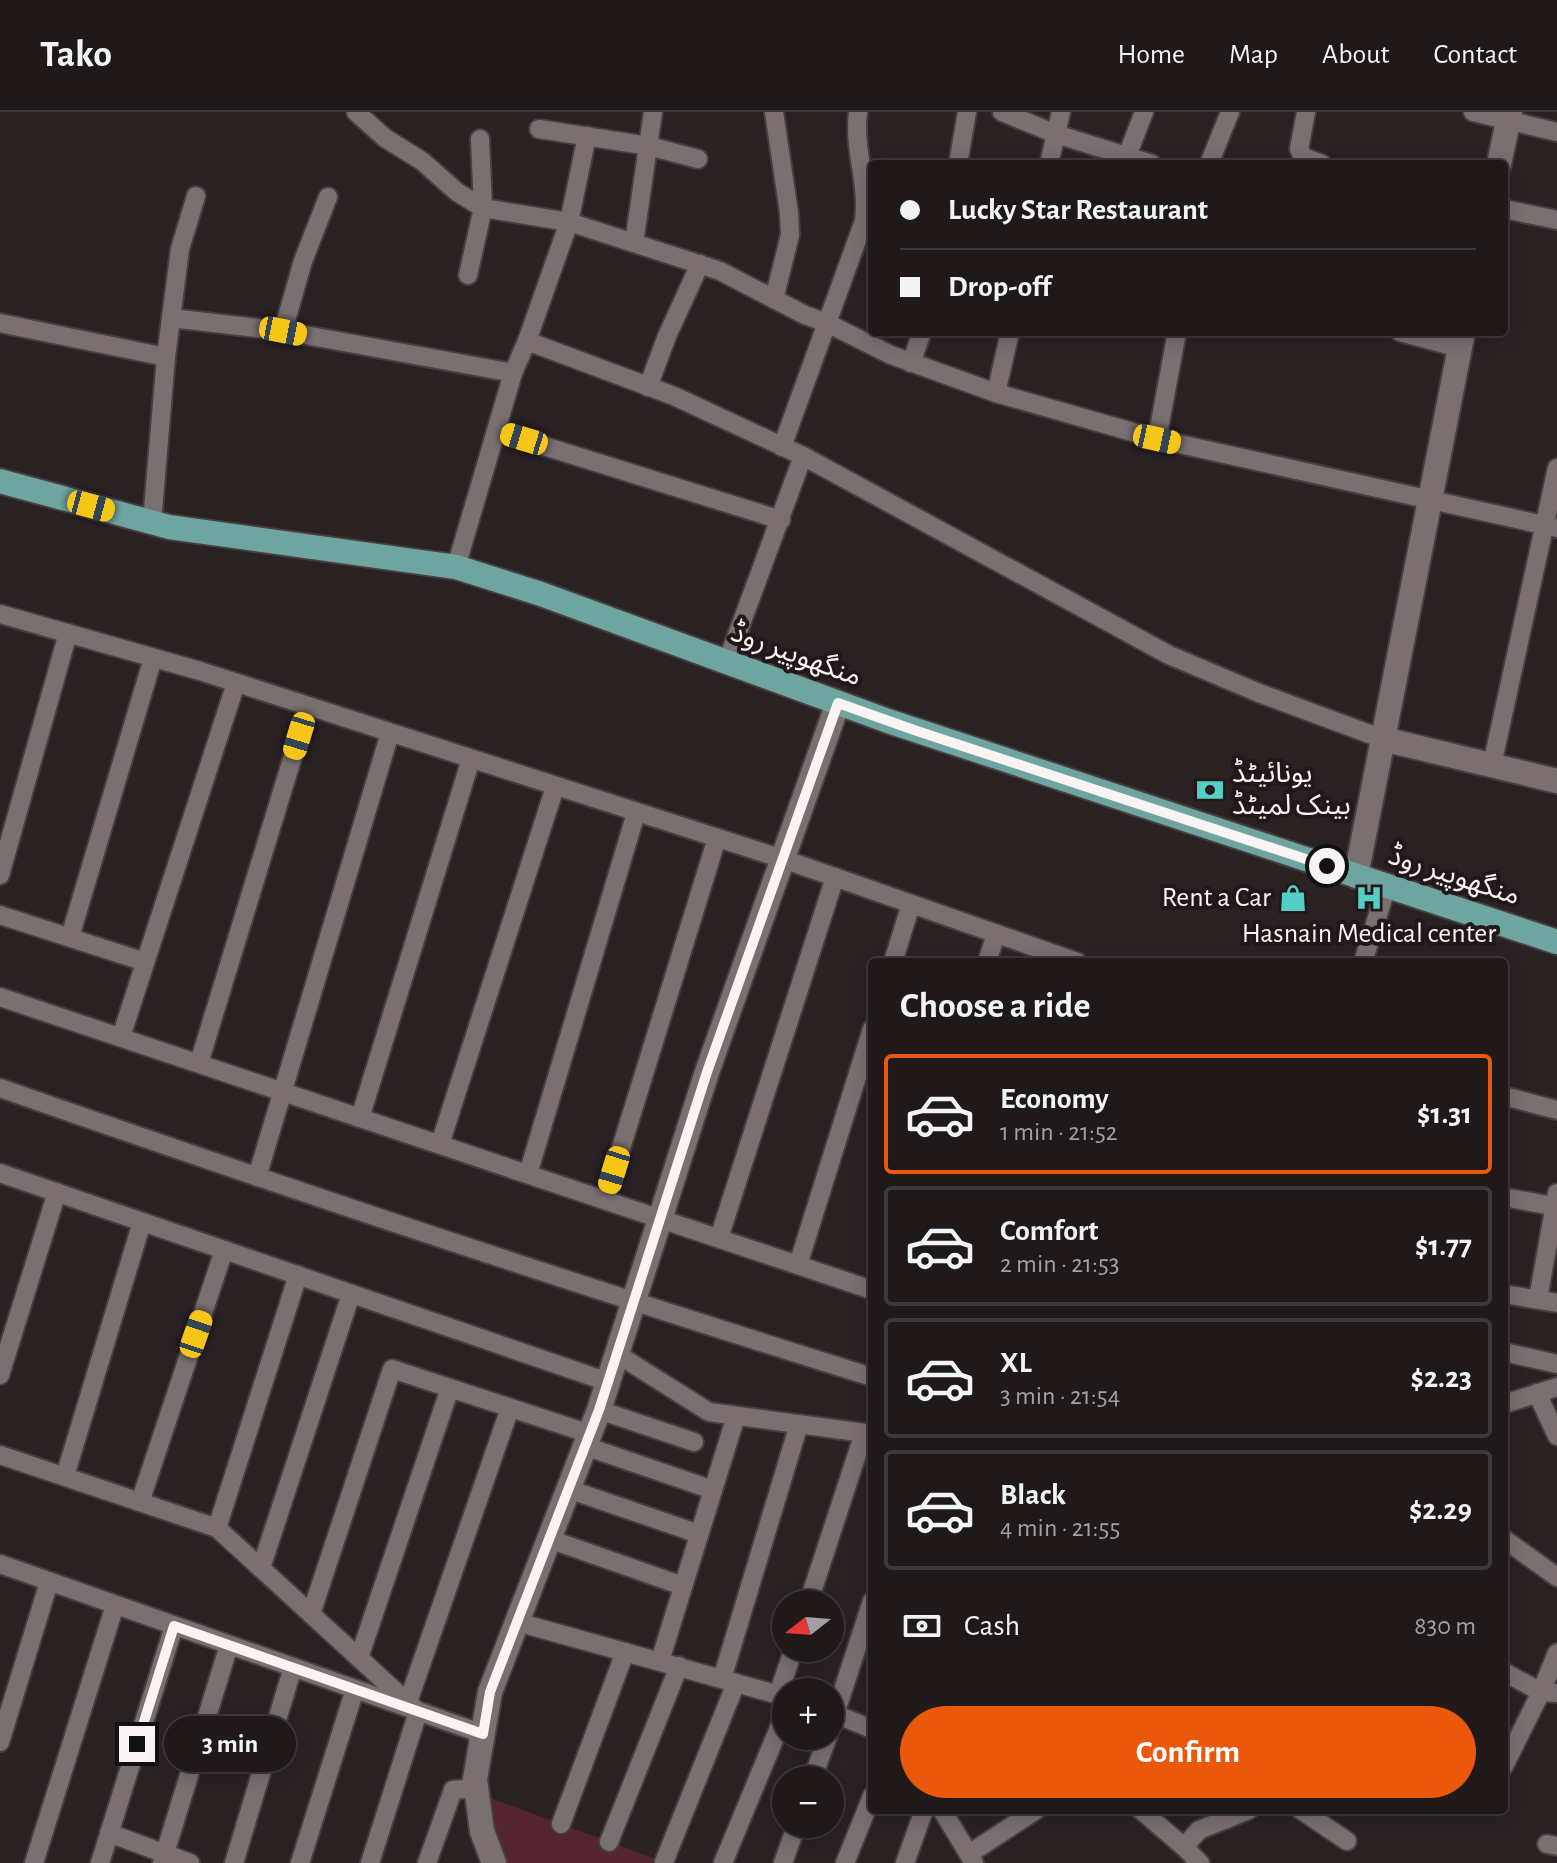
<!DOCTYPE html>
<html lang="en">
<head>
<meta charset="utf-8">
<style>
  :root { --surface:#20191a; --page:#282223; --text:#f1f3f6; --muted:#a2a0a2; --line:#3d3839; --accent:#ea580c }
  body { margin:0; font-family:"Alegreya Sans","Noto Sans Arabic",sans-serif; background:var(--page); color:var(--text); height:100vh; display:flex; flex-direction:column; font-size:30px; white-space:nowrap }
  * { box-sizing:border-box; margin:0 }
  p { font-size:26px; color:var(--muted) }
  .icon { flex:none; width:44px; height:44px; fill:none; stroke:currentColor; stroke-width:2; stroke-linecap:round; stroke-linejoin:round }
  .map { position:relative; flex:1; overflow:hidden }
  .side { position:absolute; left:868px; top:846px; width:640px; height:856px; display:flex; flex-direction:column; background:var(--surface); border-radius:8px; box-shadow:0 4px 20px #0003,0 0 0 2px var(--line) }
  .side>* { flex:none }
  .guide { position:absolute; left:868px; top:48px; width:640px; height:176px; border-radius:8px; box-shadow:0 4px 20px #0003,0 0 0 2px var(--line); display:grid; align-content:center; height:176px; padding:0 32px; background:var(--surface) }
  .needle { width:52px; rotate:253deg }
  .controls { position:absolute; left:772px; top:1478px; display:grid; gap:16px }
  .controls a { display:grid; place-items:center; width:72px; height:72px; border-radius:50%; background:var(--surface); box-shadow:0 4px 20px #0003,0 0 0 2px var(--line); font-size:40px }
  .end { position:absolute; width:36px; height:36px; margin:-18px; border:10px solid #f9f3f3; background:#111; box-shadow:0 0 0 4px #111 }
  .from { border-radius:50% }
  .bubble { position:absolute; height:56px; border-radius:28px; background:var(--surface); box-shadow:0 4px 20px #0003,0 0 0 2px var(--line); font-size:26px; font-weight:700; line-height:56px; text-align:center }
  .car { position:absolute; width:24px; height:48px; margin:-24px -12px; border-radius:10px; box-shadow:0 0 6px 2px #0007; background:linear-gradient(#f5c518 24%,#345 0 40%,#f5c518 0 76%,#345 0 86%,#f5c518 0) }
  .guide b { display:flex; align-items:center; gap:28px; height:76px; font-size:30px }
  .guide b+b { border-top:2px solid var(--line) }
  .guide i { width:20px; height:20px; background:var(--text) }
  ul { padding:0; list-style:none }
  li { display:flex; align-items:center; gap:24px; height:120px; margin:0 16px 12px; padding:0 16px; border:4px solid var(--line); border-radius:8px }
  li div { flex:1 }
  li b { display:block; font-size:30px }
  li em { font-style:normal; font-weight:700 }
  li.selected { border-color:var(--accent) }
  li>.icon { width:72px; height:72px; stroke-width:1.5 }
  h2 { padding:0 32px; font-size:36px; line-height:96px }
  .pay { display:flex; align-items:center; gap:20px; height:88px; padding:0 32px; font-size:30px }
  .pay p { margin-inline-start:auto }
  .primary-button { display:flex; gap:16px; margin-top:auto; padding:16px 32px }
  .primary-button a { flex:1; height:92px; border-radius:48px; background:var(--accent); color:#fff; font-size:32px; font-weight:700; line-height:92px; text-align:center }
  header { display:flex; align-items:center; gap:48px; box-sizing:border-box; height:112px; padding:0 40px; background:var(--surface); border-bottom:2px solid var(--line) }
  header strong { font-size:38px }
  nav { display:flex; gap:44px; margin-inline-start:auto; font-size:28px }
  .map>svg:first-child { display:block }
  .green { fill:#542430 }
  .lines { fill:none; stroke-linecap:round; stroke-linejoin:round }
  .street-casing { stroke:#463e3f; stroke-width:22 }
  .secondary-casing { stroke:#463e3f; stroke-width:28 }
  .primary-casing { stroke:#463e3f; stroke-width:28 }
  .street { stroke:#7b7071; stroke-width:18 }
  .secondary { stroke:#7b7071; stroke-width:24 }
  .primary { stroke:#6ea5a1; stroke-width:24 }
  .route { stroke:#f9f3f3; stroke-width:10 }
  .labels { text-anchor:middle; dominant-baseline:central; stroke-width:8; stroke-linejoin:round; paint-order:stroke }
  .street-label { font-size:28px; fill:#f9f3f3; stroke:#201819 }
  .poi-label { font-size:28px; fill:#f9f3f3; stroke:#201819; text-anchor:start }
</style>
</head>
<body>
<header>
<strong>Tako</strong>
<nav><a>Home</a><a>Map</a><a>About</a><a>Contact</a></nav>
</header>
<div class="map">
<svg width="1557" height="1751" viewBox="0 0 1557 1751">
  <rect width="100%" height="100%" fill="#2a2123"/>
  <!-- green -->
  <path class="green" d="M477,1681L667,1751H494Z"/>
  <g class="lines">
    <!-- street casing -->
    <g class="street-casing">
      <g id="street">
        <path d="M356,0L385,26L422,49L457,80L483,96L468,163"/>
        <path d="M774,0L789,101L790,123L774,187"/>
        <path d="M1002,0L1056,22L1152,52"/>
        <path d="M1306,0L1299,37L1303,45L1322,52"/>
        <path d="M1473,0L1557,20"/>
        <path d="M539,17L649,34L698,47"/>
        <path d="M480,27L483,96L569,110L720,159L805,203L827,211L891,243L996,281L1157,327L1557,416"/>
        <path d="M1127,44L1144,0"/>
        <path d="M958,52L967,0"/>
        <path d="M1049,52L1061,0"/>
        <path d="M1209,52L1230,0"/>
        <path d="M1504,97L1557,108"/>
        <path d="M634,131L653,0"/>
        <path d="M171,206L283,219L513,261"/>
        <path d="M0,211L166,245"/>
        <path d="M283,219L303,149L328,85"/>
        <path d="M1400,220L1460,236"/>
        <path d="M527,229L674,284L803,344L1169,543L1259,581L1383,627"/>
        <path d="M911,251L922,220"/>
        <path d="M648,275L667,224L700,152"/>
        <path d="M996,281L1010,220"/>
        <path d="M496,319L781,408"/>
        <path d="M1157,327L1177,220"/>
        <path d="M782,335L864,109C869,72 853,37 858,0"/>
        <path d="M152,410L166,245L180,137L196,84"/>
        <path d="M456,455L513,261L527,229L569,110L587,24"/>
        <path d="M0,502L200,559L783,747L1077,850"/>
        <path d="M727,550L803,344"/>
        <path d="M1492,653L1557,356"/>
        <path d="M0,763L68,521"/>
        <path d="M0,803L145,850"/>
        <path d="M70,825L153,546"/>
        <path d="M893,850L911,792"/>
        <path d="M987,850L996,822"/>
        <path d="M1363,850L1387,774"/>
        <path d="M0,885L872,1178"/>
        <path d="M121,925L236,571"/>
        <path d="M199,951L308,595"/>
        <path d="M0,976C289,1077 580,1174 872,1265"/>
        <path d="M1504,984L1557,998"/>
        <path d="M360,1006L471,647"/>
        <path d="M440,1032L555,675"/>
        <path d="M0,1061L608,1270"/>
        <path d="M528,1062L636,701"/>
        <path d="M257,1065L390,621"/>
        <path d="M1504,1085L1557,1095"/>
        <path d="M605,1088L717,726"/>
        <path d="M719,1126L835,765"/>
        <path d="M798,1153L872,917"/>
        <path d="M1504,1182L1557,1191"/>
        <path d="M1538,1187L1557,1081"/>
        <path d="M1504,1240L1557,1252"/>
        <path d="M617,1242L709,1300L872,1322"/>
        <path d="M0,1263L57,1080"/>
        <path d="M1537,1281L1557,1324"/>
        <path d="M1504,1292L1557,1275"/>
        <path d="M599,1298L694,1330"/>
        <path d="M585,1334L713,1378"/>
        <path d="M0,1343L217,1416L418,1600L370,1751"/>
        <path d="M65,1364L142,1110"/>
        <path d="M568,1377L699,1422"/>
        <path d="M140,1390L224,1138"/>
        <path d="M217,1416L298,1163"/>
        <path d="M549,1427L683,1474"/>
        <path d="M1504,1427L1557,1465"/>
        <path d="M0,1452L483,1622"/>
        <path d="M261,1456L351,1182"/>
        <path d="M808,1492L864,1321"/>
        <path d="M311,1502L392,1257L590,1322"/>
        <path d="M517,1510L786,1585"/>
        <path d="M359,1546L450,1276"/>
        <path d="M660,1549L736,1304"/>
        <path d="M1504,1560L1541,1580L1557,1581"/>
        <path d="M722,1567L799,1312"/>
        <path d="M778,1583L794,1536"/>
        <path d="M408,1590L510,1296"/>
        <path d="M830,1600L872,1617"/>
        <path d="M830,1618L872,1489"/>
        <path d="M0,1630L49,1470"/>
        <path d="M1504,1654L1541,1580L1557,1541"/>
        <path d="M812,1668L828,1624"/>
        <path d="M942,1698L974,1751"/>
        <path d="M1141,1698L1184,1735"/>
        <path d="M1301,1698L1347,1729"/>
        <path d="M561,1712L625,1540"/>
        <path d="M109,1721L190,1751"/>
        <path d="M609,1730L679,1554"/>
        <path d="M1547,1732L1557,1734"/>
        <path d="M969,1742L1036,1698"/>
        <path d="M664,1750L736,1571"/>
        <path d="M34,1751L115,1493"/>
        <path d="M100,1751L174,1514"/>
        <path d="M162,1751L229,1533"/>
        <path d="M234,1751L293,1555"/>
        <path d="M300,1751L355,1577"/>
        <path d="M427,1751L453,1678L476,1676"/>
        <path d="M723,1751L786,1599"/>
        <path d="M783,1751L797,1712"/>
        <path d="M845,1751L872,1684"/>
        <path d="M905,1751L924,1698"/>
        <path d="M1200,1751L1184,1735L1199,1718L1249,1698"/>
      </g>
    </g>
    <!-- secondary casing -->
    <g class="secondary-casing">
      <g id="secondary">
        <path d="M1499,52L1510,0"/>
        <path d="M1383,627L1557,669"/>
        <path d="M1356,764L1463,220"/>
        <path d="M494,1751L482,1719L475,1667L490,1580L599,1298L707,960L838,591"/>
      </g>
    </g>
    <!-- primary casing -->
    <g class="primary-casing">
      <path id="primary" d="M0,369L169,415L456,455L541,482L888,609L1557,830"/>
    </g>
    <!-- street -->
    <use href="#street" class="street"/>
    <!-- secondary -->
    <use href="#secondary" class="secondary"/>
    <!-- primary -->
    <use href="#primary" class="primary"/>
  </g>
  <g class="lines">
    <!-- route -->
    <path class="route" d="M137,1632L174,1514L483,1622L490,1580L599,1298L707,960L838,591L917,619L1327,754"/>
  </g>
  <!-- icons -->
  <defs>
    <g id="bank-bare" transform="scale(2.16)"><path d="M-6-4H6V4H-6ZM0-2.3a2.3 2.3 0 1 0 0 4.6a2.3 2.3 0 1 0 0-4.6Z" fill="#55cec5" stroke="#201819" stroke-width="2.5" paint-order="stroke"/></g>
    <g id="shop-bare" transform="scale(2.16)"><path d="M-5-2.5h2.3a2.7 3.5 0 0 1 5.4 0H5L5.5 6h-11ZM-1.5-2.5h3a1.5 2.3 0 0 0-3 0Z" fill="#55cec5" stroke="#201819" stroke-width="2.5" paint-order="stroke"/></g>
    <g id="hospital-bare" transform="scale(2.16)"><path d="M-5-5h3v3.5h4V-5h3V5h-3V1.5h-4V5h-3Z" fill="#55cec5" stroke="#201819" stroke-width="2.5" paint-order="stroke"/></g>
  </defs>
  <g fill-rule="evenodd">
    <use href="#bank-bare" x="1210" y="678"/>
    <use href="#shop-bare" x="1293" y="786"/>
    <use href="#hospital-bare" x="1369" y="786"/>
  </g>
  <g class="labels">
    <!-- street labels -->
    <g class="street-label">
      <text transform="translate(796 543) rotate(20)">منگھوپیر روڈ</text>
      <text transform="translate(1454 764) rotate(18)">منگھوپیر روڈ</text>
    </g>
    <!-- poi labels -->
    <g class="poi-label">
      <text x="1232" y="662">یونائیٹڈ<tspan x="1232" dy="32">بینک لمیٹڈ</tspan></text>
      <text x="1271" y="786" text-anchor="end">Rent a Car</text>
      <text x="1369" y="822" text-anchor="middle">Hasnain Medical center</text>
    </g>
  </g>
</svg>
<div class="controls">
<a><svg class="needle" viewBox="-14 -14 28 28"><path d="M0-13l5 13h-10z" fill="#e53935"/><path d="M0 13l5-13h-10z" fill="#a2a0a2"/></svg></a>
<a>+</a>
<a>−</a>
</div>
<i class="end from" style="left:1327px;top:754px"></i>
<i class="end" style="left:137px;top:1632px"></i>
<div class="bubble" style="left:164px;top:1604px;width:132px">3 min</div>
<i class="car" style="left:283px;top:219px;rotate:101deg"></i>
<i class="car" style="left:524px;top:327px;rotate:287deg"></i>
<i class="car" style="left:1157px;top:327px;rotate:102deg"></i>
<i class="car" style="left:91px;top:394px;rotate:105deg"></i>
<i class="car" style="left:299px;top:624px;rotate:197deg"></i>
<i class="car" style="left:614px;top:1058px;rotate:197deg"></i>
<i class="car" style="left:196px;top:1222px;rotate:19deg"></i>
<div class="guide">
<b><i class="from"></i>Lucky Star Restaurant</b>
<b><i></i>Drop-off</b>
</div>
<section class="side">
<h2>Choose a ride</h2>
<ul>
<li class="selected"><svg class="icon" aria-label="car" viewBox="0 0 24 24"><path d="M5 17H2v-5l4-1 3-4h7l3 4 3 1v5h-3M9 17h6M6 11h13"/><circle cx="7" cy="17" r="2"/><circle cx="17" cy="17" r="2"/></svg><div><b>Economy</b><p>1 min · 21:52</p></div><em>$1.31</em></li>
<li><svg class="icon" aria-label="car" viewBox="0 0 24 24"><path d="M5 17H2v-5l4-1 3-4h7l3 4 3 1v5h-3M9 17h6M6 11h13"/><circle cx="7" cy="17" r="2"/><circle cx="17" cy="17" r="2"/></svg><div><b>Comfort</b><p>2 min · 21:53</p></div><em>$1.77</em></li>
<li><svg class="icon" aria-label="car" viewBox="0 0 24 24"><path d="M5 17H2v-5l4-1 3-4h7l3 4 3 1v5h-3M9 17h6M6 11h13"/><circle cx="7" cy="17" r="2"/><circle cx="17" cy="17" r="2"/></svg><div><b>XL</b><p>3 min · 21:54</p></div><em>$2.23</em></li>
<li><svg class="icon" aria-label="car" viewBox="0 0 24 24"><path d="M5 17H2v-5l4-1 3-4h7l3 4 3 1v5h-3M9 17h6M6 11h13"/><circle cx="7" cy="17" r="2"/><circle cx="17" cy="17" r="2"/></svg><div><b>Black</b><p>4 min · 21:55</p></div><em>$2.29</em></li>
</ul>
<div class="pay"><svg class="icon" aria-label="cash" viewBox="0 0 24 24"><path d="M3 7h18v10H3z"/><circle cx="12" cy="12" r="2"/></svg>Cash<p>830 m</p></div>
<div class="primary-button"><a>Confirm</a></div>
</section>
</div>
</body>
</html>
